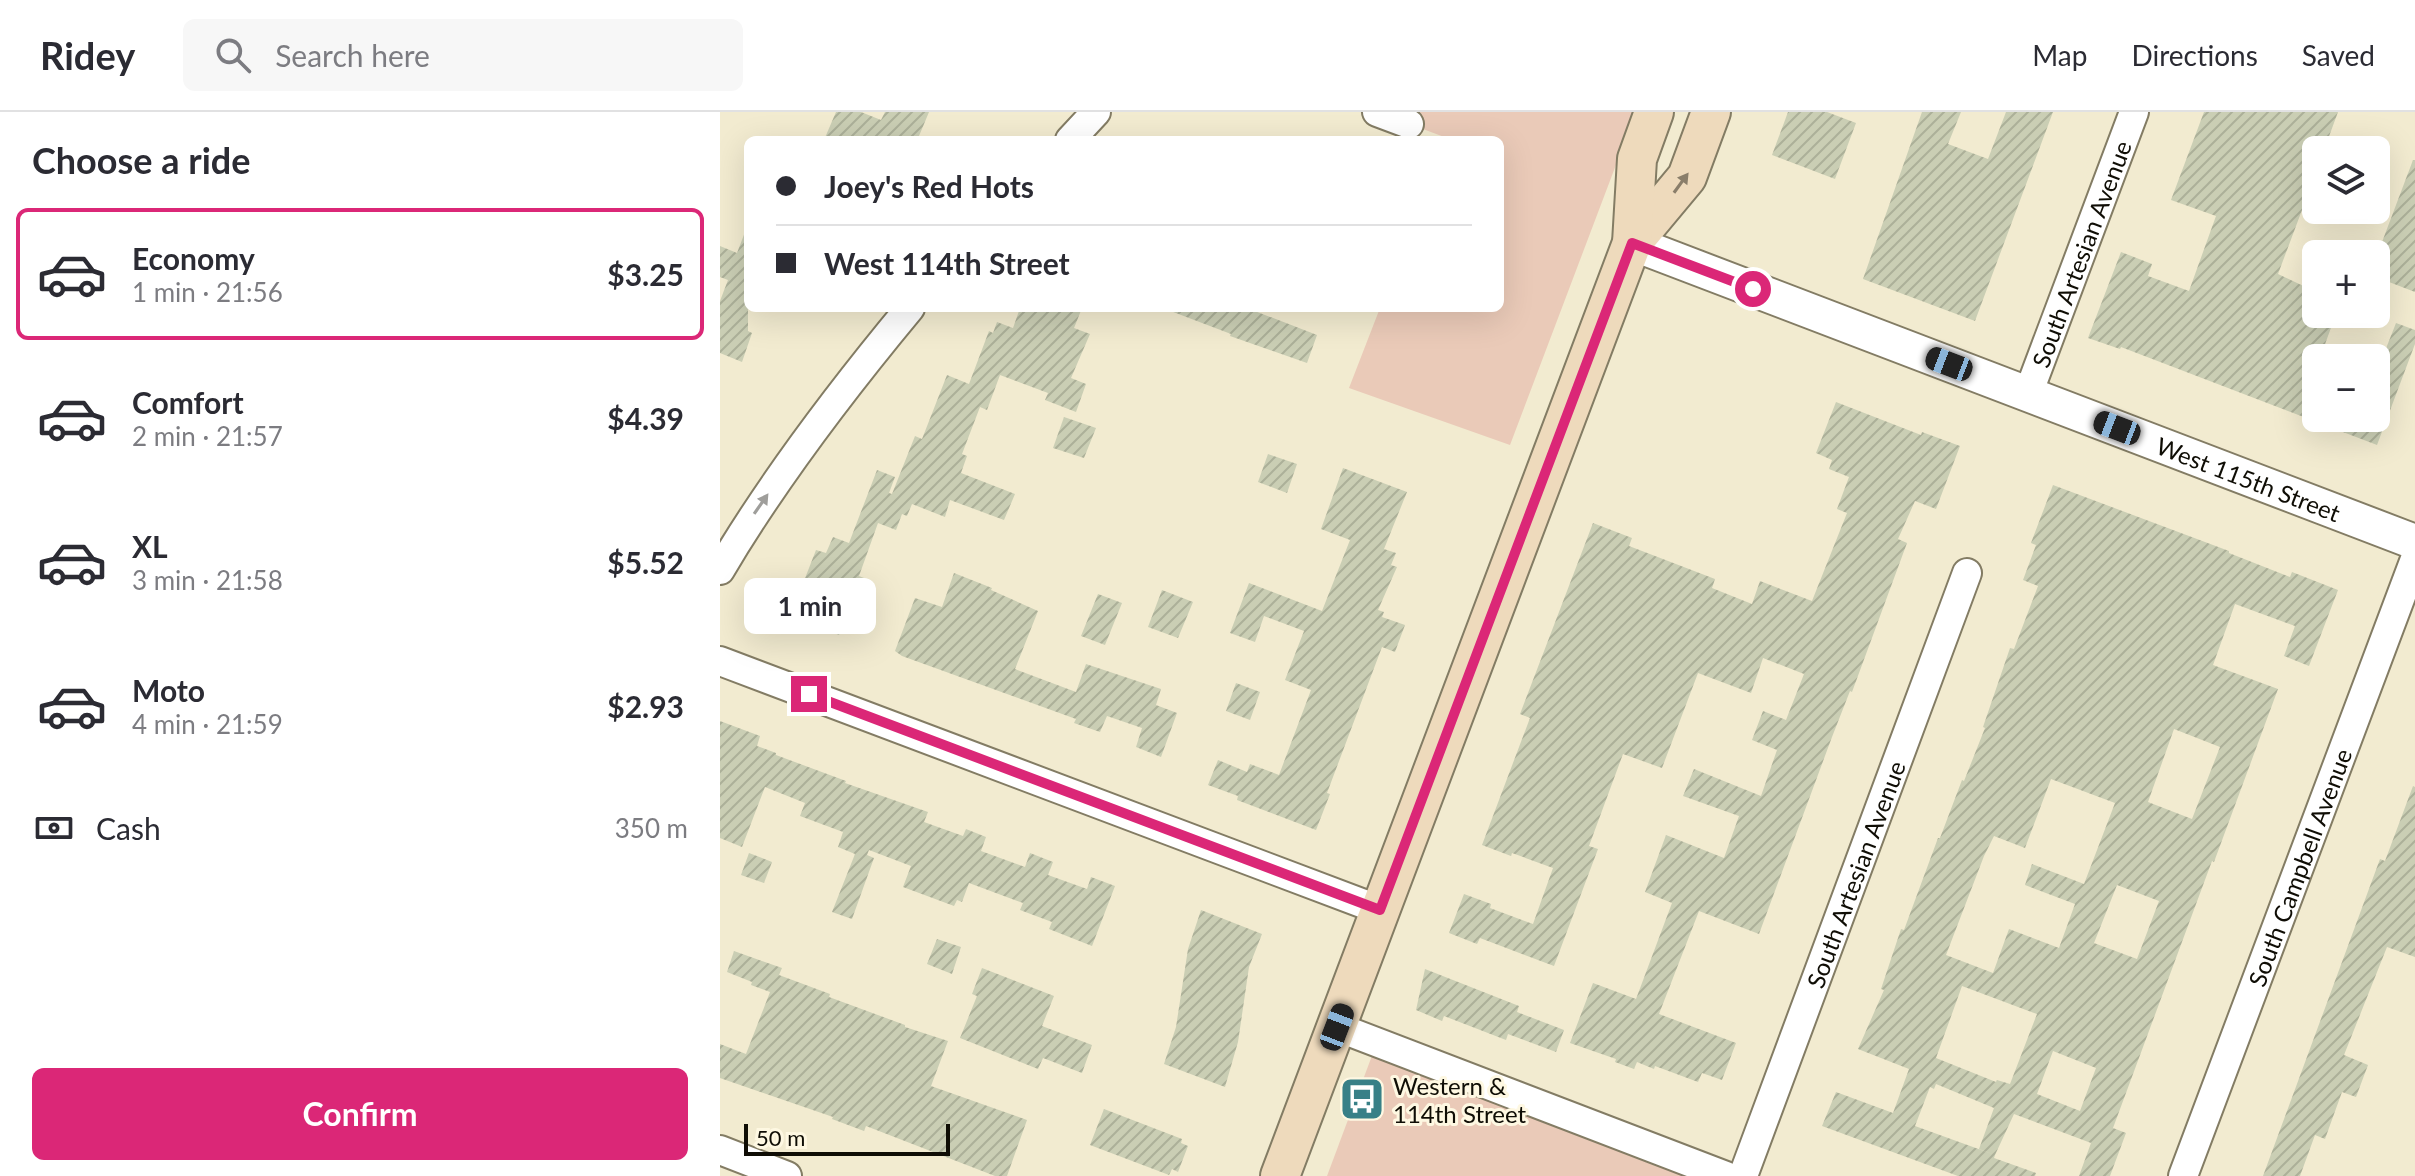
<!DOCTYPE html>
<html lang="en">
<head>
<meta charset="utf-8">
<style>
  :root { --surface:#fff; --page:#f7f7f7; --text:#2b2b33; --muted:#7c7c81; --line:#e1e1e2; --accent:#db2777 }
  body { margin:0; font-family:Lato,sans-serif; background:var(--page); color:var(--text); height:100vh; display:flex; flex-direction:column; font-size:30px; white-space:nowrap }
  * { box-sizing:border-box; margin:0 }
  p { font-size:26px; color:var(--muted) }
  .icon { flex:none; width:44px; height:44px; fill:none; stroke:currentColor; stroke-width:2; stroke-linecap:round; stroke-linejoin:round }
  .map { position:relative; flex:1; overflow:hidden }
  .details { display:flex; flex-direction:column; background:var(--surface); width:720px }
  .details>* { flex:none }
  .top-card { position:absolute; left:24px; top:24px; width:760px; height:176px; border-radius:12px; box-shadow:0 8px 32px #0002; display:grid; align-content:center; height:176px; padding:0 32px; background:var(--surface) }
  .buttons { position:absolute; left:1582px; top:24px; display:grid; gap:16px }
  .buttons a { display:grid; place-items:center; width:88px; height:88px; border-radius:12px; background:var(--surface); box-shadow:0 8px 32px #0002; font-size:40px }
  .scale { position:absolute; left:24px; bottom:20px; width:206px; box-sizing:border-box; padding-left:8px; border:4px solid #0f0d05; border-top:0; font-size:22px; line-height:28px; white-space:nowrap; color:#0f0d05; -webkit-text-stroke:6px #fef8e2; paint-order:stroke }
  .end { position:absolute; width:36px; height:36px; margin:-18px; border:10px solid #db2777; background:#fff; box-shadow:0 0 0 4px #fff }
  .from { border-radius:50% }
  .bubble { position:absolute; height:56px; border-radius:12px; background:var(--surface); box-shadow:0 8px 32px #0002; font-size:26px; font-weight:700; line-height:56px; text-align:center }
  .car { position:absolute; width:24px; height:48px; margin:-24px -12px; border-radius:10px; box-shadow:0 0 6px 2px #0007; background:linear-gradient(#222 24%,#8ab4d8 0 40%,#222 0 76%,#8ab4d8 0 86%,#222 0) }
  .top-card b { display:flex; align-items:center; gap:28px; height:76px; font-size:30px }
  .top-card b+b { border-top:2px solid var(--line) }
  .top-card i { width:20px; height:20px; background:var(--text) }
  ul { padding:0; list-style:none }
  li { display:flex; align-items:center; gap:24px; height:132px; margin:0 16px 12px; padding:0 16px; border:4px solid transparent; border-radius:12px }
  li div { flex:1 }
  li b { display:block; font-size:30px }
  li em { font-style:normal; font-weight:700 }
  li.on { border-color:var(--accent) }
  li>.icon { width:72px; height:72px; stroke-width:1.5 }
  h2 { padding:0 32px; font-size:36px; line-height:96px }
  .pay { display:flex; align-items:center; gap:20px; height:88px; padding:0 32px; font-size:30px }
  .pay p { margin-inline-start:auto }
  .primary-button { display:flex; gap:16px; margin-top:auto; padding:16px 32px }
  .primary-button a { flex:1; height:92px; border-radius:12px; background:var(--accent); color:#fff; font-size:32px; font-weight:700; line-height:92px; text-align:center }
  header { display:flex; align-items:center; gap:48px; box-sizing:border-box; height:112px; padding:0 40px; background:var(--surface); border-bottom:2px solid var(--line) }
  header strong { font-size:38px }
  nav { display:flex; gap:44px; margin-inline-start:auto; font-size:28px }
  .search { width:560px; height:72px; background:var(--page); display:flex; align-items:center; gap:20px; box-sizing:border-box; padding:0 28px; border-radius:12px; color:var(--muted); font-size:30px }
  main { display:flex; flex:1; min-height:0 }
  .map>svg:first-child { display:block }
  .park { fill:#eacab8 }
  .building { fill:url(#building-hatch); fill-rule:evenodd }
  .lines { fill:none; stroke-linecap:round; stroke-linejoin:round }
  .minor-casing { stroke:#837c64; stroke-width:32 }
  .tertiary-casing { stroke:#837c64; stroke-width:38 }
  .secondary-casing { stroke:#837c64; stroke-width:42 }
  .minor { stroke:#fff; stroke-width:28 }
  .tertiary { stroke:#fff; stroke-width:34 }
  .secondary { stroke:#eedabc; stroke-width:38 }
  .oneway { fill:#8a7e6a }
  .oneway2 { fill:#9f9e9b }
  .route { stroke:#db2777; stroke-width:10 }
  .labels { text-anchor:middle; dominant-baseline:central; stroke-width:6; stroke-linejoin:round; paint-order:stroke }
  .street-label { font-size:24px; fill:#0f0d05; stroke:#fef8e2 }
  .poi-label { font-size:24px; fill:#0f0d05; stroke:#fef8e2; text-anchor:start }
</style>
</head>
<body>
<header>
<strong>Ridey</strong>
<div class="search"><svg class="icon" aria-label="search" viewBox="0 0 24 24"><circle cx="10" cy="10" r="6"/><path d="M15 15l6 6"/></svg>Search here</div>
<nav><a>Map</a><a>Directions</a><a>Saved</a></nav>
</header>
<main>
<section class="details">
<h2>Choose a ride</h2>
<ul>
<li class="on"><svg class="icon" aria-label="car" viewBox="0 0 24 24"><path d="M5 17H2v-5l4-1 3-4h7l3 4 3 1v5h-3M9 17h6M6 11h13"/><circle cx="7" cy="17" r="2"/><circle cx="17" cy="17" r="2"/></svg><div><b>Economy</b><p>1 min · 21:56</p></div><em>$3.25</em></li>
<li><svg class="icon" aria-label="car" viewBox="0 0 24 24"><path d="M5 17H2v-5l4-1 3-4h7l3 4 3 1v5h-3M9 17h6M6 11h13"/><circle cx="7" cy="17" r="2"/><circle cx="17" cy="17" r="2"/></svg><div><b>Comfort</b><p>2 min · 21:57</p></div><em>$4.39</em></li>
<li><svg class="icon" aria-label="car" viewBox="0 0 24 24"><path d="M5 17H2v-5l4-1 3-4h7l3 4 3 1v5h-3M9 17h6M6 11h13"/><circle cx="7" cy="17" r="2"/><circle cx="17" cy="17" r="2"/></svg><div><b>XL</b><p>3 min · 21:58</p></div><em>$5.52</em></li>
<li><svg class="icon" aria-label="car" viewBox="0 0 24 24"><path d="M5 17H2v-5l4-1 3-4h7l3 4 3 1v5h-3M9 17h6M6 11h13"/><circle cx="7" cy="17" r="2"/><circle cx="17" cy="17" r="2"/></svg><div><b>Moto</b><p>4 min · 21:59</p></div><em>$2.93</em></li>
</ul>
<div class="pay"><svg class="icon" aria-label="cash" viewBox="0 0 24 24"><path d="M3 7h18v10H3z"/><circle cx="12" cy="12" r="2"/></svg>Cash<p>350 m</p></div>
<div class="primary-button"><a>Confirm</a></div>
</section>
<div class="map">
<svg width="1695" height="1064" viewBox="0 0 1695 1064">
  <defs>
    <pattern id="building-hatch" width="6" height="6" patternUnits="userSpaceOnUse" patternTransform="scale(2)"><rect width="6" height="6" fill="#caceb4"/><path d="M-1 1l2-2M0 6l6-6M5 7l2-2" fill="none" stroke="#acb099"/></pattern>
  </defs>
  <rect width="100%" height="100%" fill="#f2ebd0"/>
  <!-- park -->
  <g class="park">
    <path d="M657,0H916L790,333L629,276L660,196H780V28H727V26Z"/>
    <path d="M653,941L973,1064H607Z"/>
  </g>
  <!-- building -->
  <g class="building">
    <path d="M116,0H141L161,8L165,0H209L199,24L207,28H104Z"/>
    <path d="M1068,0H1107L1136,11L1115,67L1052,43Z"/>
    <path d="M1202,0H1241L1228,32L1268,47L1286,0H1333L1255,209L1143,167Z"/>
    <path d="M1484,0H1618L1604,38H1596L1594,66L1558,162L1596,180V202H1616L1600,246H1596V306H1656V262L1676,211L1695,218V232L1657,333L1401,235L1400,237L1368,226L1401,140L1432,152L1428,164L1469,179L1496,104L1451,88Z"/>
    <path d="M1693,48H1695V180L1656,165V146Z"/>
    <path d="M25,120H28V219L32,221L22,250L0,241V189L8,168L0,165V134L17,141Z"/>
    <path d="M300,196H362L354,216L370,222L351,266L366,272L356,300L325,288L328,281L280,263L267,298L260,295L242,342L247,344L241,361L295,382L284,408L230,388L225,405L192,392L187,404L182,402L176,418L158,411L139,464L144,466L133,493L141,496L132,522L121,518L119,523L65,502L77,472L82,474L96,438L106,441L113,425L129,431L157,358L175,365L169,381L172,382L195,324L202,327L227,263L249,272L269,219L273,221L277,210L293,216Z"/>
    <path d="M448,196H527L597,223L587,251L510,224L511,222L448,198Z"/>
    <path d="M1116,290L1201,323L1202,320L1240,334L1216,397L1195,389L1178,427L1187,431L1132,580L1130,579L1112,625L1039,822L979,799L939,902L1016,931L1002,968L982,961L978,970L935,954L934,957L917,950L914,957L895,950L896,947L850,931L873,871L916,887L952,791L925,780L946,723L1004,746L1019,704L963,684L974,657L1041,684L1057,638L1032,628L1043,599L1066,608L1084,562L1043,546L1031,581L978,561L942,656L903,642L869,734L878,737L834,854L760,826L757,832L729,821L744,782L771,792L770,796L813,812L833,756L792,741L791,744L762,733L810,606L800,602L873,411L912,426L909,434L995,467L992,476L1032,492L1040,469L1092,489L1127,401L1117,397L1129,365L1109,357L1112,348L1096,341Z"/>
    <path d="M344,305L376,316L364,346L333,336Z"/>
    <path d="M548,342L577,352L567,381L538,370Z"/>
    <path d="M623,356L687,380L664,437L676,441L671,453L677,455L658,498L664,500L662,505L685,513L675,540L662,535L607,681L610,682L596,718L517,688L518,684L488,673L498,648L527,660L530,652L559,663L591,578L565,568L584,519L544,504L535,530L510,521L529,471L602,499L630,428L601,417Z"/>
    <path d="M1333,373L1509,439V441L1570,465L1572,460L1618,478L1589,554L1564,544L1575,514L1515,492L1493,553L1558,577L1494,750L1492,749L1393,1016L1406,1021L1390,1064H1359L1371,1031L1294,1002L1275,1043L1259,1037L1274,996L1216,972L1214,977L1210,975L1195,1014L1275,1043L1274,1046L1316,1061L1315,1064H1238L1102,1014L1116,980L1173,1001L1189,957L1138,937L1164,878L1161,877L1181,817L1184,818L1218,726H1220L1242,668L1244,669L1265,616L1263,615L1290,536L1294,537L1318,474L1303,468L1316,433L1311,431ZM1454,617L1500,635L1472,707L1428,690ZM1331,667L1395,691L1364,772L1312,752L1305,773L1355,792L1339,836L1289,817L1273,861L1226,843L1264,744L1274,724L1305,736ZM1397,773L1439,789L1417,847L1374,831ZM1242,874L1317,902L1290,972L1277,968L1276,970L1216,946ZM1333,939L1376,956L1360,999L1317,982Z"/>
    <path d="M234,461L272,476L271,478L318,499L295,557L356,580L366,552L441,577L436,593L457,601L441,645L416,635L422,616L387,604L380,620L354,611L356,607L182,544L175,539L195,486L222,495Z"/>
    <path d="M442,478L473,490L458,526L428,515Z"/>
    <path d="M378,482L402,491L385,533L361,524Z"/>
    <path d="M516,571L540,580L530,608L506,599Z"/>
    <path d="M0,609L40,624L37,634L56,641V643L126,669L125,671L208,700L204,710L243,724L246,717L266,725L261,739L305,755L310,741L333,750L328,763L367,777L371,765L395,774L372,834L329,817L332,810L300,798L303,791L249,771L242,790L237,788L234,794L183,775L191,754L149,738L147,743L154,746L132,807L112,800L135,742L118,735L123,720L80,704L85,691L45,675L22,735L0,726Z"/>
    <path d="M1693,674L1695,675V845L1667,835L1624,943L1648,953L1636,985L1622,980L1605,1027L1595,1023L1580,1064H1543L1660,747L1665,749Z"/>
    <path d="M29,741L52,750L44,771L21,763Z"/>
    <path d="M481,798L542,822L529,855L518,930L505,975L444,952L456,915L468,837Z"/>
    <path d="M217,827L241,835L232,862L207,852Z"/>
    <path d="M14,839L62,856L59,863L110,882L109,885L185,913V915L228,929L211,974L307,1008L287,1064H275L146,1014L144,1019L112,1007L113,1005L0,966V932L26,942L50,880L31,873L32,870L7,860Z"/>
    <path d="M262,856L334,884L322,914L372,933L362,961L323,946L318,957L240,926L257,884L252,882Z"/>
    <path d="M705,857L799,894L797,900L844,918L836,940L788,922L786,928L724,904L722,909L696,898Z"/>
    <path d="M384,997L462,1027L461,1031L468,1034L458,1060L452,1057L449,1063L370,1033Z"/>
  </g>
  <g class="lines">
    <!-- minor casing -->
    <g class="minor-casing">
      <g id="minor">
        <path d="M657,0L689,12"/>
        <path d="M350,28L376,0"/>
        <path id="s1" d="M1308,282L1414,0"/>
        <path d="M0,458C55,365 121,279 190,196"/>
        <path d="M0,549L660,798"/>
        <path d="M617,915L1006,1064"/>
        <path d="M0,1038L67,1064"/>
        <path id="s2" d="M1023,1064L1247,461"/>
        <path id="s3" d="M1463,1064L1695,447"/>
      </g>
    </g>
    <!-- tertiary casing -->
    <g class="tertiary-casing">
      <g id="tertiary">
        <path id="s4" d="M912,131L1695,430"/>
      </g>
    </g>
    <!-- secondary casing -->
    <g class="secondary-casing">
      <g id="secondary">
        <path d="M912,131L967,65L991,0"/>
        <path d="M560,1064L912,131L917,47L934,0"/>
      </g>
    </g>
    <!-- minor -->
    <use href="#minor" class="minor"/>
    <!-- tertiary -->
    <use href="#tertiary" class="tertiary"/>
    <!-- secondary -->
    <use href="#secondary" class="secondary"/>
  </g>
  <!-- one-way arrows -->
  <defs><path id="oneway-solid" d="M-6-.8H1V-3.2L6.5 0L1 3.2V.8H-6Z" transform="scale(2)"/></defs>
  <use class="oneway" href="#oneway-solid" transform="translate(961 71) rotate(-54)"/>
  <use class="oneway2" href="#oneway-solid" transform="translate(41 392) rotate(-55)"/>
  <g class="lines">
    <!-- route -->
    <path class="route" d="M89,582L660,798L912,131L1033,177"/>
  </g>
  <!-- icons -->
  <defs>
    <g id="bus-square" transform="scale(2.3)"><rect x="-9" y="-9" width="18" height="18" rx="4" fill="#388087" stroke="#fef8e2"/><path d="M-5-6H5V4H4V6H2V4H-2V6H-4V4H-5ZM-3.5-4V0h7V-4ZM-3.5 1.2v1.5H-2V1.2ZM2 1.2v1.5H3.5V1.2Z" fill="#fff"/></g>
  </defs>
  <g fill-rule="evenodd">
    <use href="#bus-square" x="642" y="987"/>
  </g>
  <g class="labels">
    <!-- street labels -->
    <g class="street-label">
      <text stroke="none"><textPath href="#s1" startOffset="150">South Artesian Avenue</textPath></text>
      <text stroke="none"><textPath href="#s4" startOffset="660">West 115th Street</textPath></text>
      <text stroke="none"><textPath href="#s3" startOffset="330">South Campbell Avenue</textPath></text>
      <text stroke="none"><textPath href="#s2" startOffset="322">South Artesian Avenue</textPath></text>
    </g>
    <!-- poi labels -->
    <g class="poi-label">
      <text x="673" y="973">Western &amp;<tspan x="673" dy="28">114th Street</tspan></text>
    </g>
  </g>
</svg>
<div class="buttons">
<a><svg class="icon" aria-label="layers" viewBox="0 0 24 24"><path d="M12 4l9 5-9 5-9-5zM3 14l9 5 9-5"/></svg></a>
<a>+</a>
<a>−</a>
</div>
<div class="scale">50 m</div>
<i class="end from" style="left:1033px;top:177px"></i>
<i class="end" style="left:89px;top:582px"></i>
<div class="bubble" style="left:24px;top:466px;width:132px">1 min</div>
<i class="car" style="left:1229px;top:252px;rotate:291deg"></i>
<i class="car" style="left:1397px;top:316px;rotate:291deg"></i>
<i class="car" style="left:617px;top:915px;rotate:21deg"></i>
<div class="top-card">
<b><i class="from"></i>Joey's Red Hots</b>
<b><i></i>West 114th Street</b>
</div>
</div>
</main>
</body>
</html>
